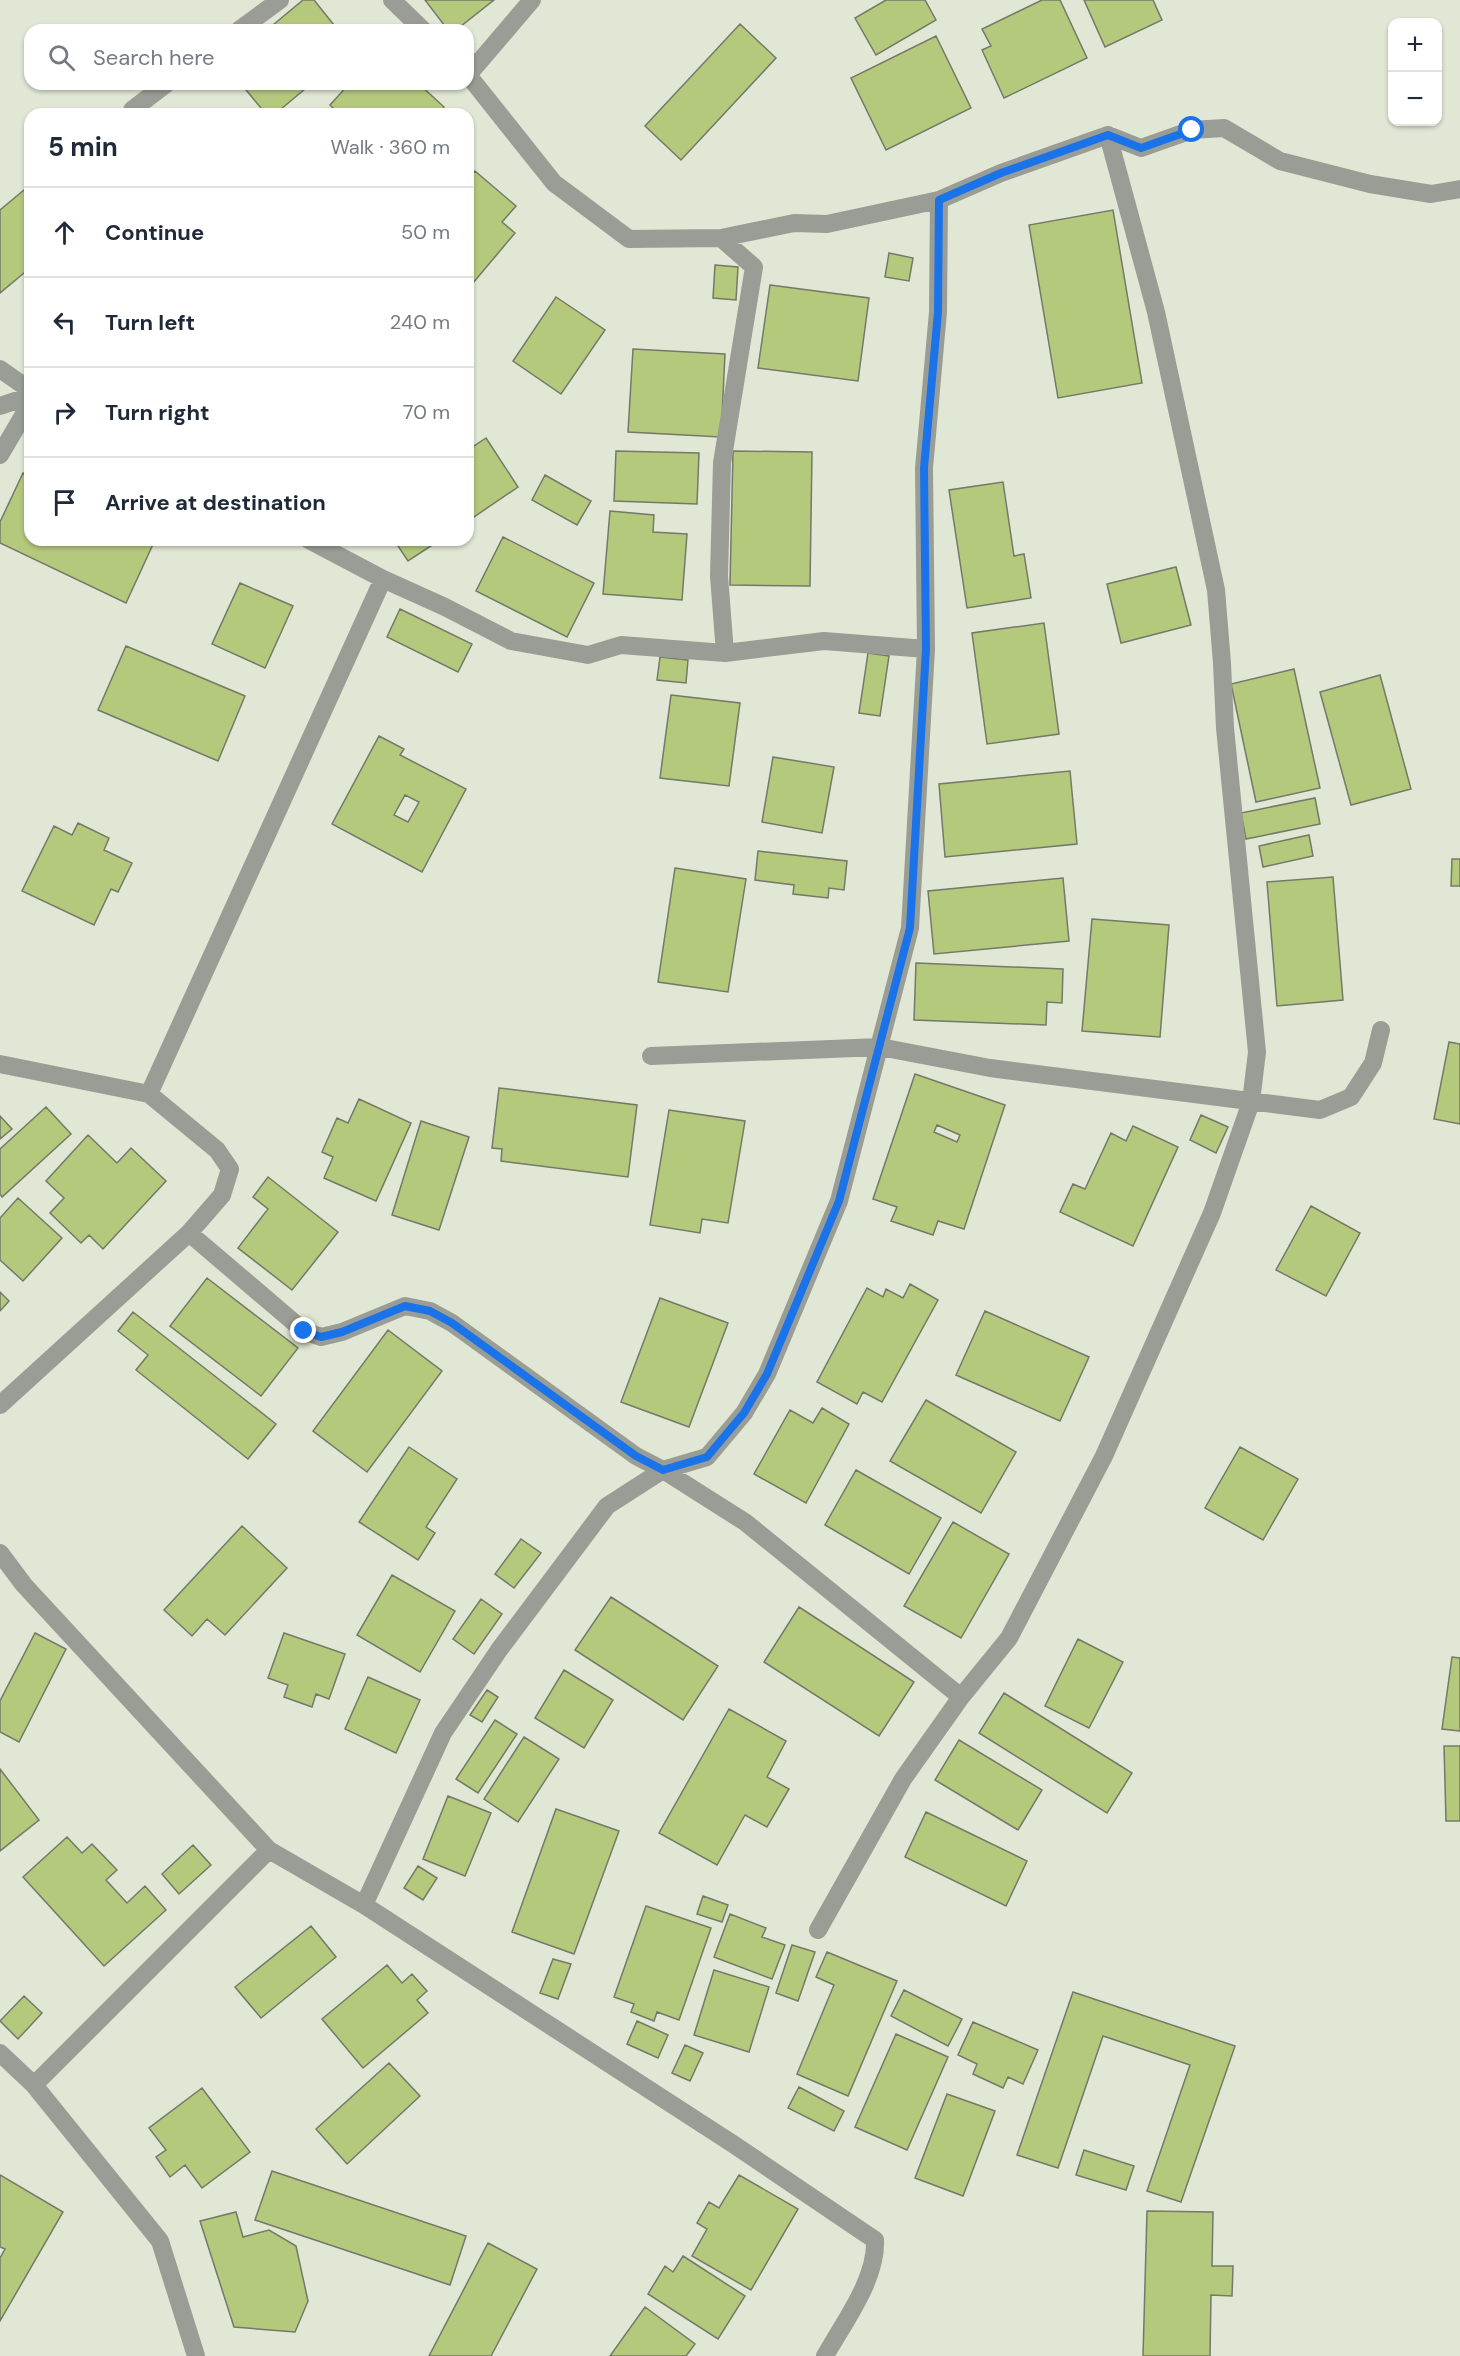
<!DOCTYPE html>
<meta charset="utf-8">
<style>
:root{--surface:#fff;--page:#f6f6f7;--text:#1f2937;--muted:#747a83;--line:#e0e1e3}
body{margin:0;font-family:"DM Sans",sans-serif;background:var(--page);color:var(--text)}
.controls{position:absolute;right:18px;top:18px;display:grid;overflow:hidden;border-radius:12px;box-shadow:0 2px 4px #0004}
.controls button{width:54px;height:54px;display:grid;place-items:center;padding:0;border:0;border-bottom:2px solid var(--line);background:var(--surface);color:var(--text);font:30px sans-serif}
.stop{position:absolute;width:18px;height:18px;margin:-14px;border:4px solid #1a73e8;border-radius:50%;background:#fff}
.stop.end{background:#1a73e8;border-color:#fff;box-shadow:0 2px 6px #0008}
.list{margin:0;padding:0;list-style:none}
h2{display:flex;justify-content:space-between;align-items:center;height:78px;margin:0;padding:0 24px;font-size:26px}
h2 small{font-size:20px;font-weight:400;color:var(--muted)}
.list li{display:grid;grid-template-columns:39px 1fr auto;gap:18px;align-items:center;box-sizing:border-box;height:90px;padding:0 24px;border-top:2px solid var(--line)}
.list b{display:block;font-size:22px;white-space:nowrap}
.list em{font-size:20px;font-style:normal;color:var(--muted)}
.icon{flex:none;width:33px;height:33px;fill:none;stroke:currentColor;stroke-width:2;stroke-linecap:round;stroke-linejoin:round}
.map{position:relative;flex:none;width:1460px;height:2356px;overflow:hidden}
.search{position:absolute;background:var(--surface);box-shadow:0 2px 4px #0004;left:24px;top:24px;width:450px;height:66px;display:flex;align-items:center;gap:15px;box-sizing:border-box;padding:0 21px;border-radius:18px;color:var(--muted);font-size:22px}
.panel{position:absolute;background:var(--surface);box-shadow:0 2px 4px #0004;left:24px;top:108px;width:450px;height:438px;border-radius:18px}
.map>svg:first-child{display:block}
</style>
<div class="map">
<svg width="1460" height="2356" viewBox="0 0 1460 2356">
<rect width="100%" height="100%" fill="#e1e7d5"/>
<path fill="#b5c97d" stroke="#747968" stroke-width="1.5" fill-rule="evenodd" d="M303,0H314L338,30H267Z
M425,0H494L456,30H448Z
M886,0H925L936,20L876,55L855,18Z
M1042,0H1060L1087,58L1004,98L982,50L991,46L982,29Z
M1084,0H1153L1162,20L1105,47Z
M740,24L776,58L681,160L645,126Z
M936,36L971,108L886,150L851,78Z
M241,84H311L275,114H266Z
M349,84H419L444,107L438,114H339L330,105Z
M475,171L516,206L502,222L515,233L468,289V179Z
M30,185V268L0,293V210Z
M1113,210L1142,383L1058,398L1029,225Z
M889,253L913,258L909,281L885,277Z
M715,265L738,267L736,300L713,298Z
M770,285L869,298L858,381L758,368Z
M556,297L605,330L561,394L513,361Z
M633,349L725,354L721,437L628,432Z
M486,438L518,487L468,521V450Z
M616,451L699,453L697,504L614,501Z
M733,451L812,452L810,586L730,585Z
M23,473L30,477V540H155L126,603L0,543V522Z
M545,475L591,501L577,525L532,500Z
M1003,482L1014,556L1024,554L1031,598L967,608L949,490Z
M610,511L654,515L653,532L687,534L682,600L603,594Z
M503,537L594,583L567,637L476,591Z
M394,540H440L408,561Z
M1176,567L1191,625L1121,643L1107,584Z
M240,583L293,606L265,668L212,644Z
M400,609L472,644L458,672L387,637Z
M1044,623L1059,734L987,744L972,633Z
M126,646L245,696L218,761L98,710Z
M868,653L889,656L880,716L859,713Z
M660,657L688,660L686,683L657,680Z
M1294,669L1320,788L1256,802L1231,684Z
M1380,675L1411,789L1351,805L1320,692Z
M671,695L740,703L729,786L660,778Z
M379,736L404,749L400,755L466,789L422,872L332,824ZM405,795L419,802L408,822L394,815Z
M773,757L834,767L822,833L762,822Z
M1070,771L1077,844L945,857L939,784Z
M1315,798L1320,824L1246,839L1241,813Z
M78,823L109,838L104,850L132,863L118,892L111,889L94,925L22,891L54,826L72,835Z
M1309,835L1313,856L1263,867L1259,846Z
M758,851L847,861L844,890L829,888L828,898L793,894L794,885L755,880Z
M1452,859H1460V886H1451Z
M675,868L746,879L728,992L658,982Z
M1333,877L1343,1000L1277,1006L1267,882Z
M1063,878L1069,941L934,954L928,891Z
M1092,919L1169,925L1160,1037L1082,1031Z
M916,963L1063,969L1062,1003L1047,1002L1046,1025L914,1020Z
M1449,1042L1460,1044V1124L1434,1119Z
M915,1074L1005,1105L964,1229L938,1221L933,1235L891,1221L897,1207L873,1199ZM937,1125L960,1135L957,1142L934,1132Z
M499,1088L637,1105L628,1177L501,1161L502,1149L492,1148Z
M359,1099L411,1123L376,1201L324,1178L333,1157L322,1152L337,1118L348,1123Z
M46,1107L71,1134L2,1197L0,1194V1149Z
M669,1110L745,1121L728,1223L702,1219L700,1233L650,1225Z
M1201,1115L1228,1127L1216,1153L1190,1140Z
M0,1116L12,1129L0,1139Z
M421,1121L469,1137L439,1230L392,1215Z
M1133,1126L1178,1147L1133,1246L1060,1212L1073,1184L1085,1189L1111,1133L1126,1141Z
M88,1135L117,1163L131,1148L166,1181L103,1249L89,1235L81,1243L50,1213L64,1198L46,1181Z
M268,1177L338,1232L292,1290L238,1248L268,1209L253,1197Z
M18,1198L62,1238L23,1281L0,1260V1218Z
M1311,1206L1360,1233L1326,1296L1276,1270Z
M207,1278L298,1348L261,1396L170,1326Z
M910,1284L938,1300L882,1402L863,1392L857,1404L817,1382L867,1288L883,1297L886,1289L903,1298Z
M0,1292L9,1301L0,1311Z
M660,1298L728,1323L689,1427L621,1402Z
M985,1311L1089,1357L1060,1421L956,1375Z
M133,1312L276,1424L248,1459L136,1370L148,1355L118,1331Z
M388,1330L442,1371L367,1472L313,1431Z
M926,1400L1016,1452L981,1513L890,1461Z
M822,1408L849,1424L806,1503L754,1474L790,1410L813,1423Z
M409,1447L457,1479L426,1527L435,1533L418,1560L359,1522Z
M1240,1447L1298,1479L1263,1540L1205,1508Z
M856,1470L941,1518L909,1574L825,1525Z
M953,1522L1009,1554L961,1638L904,1606Z
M242,1526L287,1568L225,1635L207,1619L192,1636L164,1610Z
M521,1539L541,1553L514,1588L495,1574Z
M392,1575L455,1611L420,1672L357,1635Z
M611,1597L718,1666L683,1720L575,1650Z
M481,1599L502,1614L474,1654L453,1639Z
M799,1607L914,1682L879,1736L764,1662Z
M35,1633L66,1649L19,1742L0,1732V1701Z
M284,1633L345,1654L329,1699L316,1694L312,1707L284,1697L288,1685L268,1678Z
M1078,1639L1123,1662L1089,1728L1045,1706Z
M1452,1657L1460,1658V1731L1442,1729Z
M564,1670L613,1700L584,1748L535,1718Z
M368,1677L420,1700L396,1753L345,1729Z
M487,1690L498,1697L482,1722L470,1715Z
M1004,1693L1132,1773L1107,1813L979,1733Z
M729,1709L786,1741L767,1777L789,1789L767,1827L745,1815L717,1865L659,1833Z
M495,1720L517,1734L478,1793L456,1779Z
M524,1737L559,1759L518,1822L484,1799Z
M959,1740L1042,1790L1018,1830L935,1780Z
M1444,1746H1460V1821H1446Z
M0,1769L39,1820L0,1851Z
M448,1796L491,1813L465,1876L423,1859Z
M556,1809L619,1831L574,1954L512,1932Z
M926,1812L1027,1861L1006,1906L905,1857Z
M67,1837L82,1853L92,1844L117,1870L106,1880L127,1903L145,1886L166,1910L104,1966L23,1877Z
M193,1845L211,1865L179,1894L162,1874Z
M418,1866L437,1878L423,1900L404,1888Z
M703,1896L728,1905L722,1922L697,1914Z
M646,1906L711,1928L679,2020L657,2012L654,2021L631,2012L634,2004L614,1997Z
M730,1914L766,1928L762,1937L785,1945L772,1979L714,1957Z
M311,1926L336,1957L261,2018L235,1987Z
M792,1945L815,1952L798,2001L776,1993Z
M827,1952L897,1981L848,2096L797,2074L834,1985L816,1977Z
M553,1959L571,1964L558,1999L540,1993Z
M387,1965L402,1983L412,1974L427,1991L417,2000L428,2013L363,2068L322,2019Z
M714,1970L769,1987L749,2052L694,2035Z
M904,1990L962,2019L948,2046L891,2016Z
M1073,1992L1235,2046L1181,2202L1147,2191L1190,2065L1103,2036L1058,2168L1017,2155Z
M24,1996L42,2013L18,2039L0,2021Z
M637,2021L668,2035L658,2058L627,2044Z
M973,2022L1038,2050L1023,2084L1008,2077L1003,2088L973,2074L977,2064L958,2055Z
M896,2034L948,2057L907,2150L855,2127Z
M685,2045L703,2053L690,2081L672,2073Z
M389,2063L420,2096L347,2164L316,2129Z
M799,2087L844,2111L834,2131L788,2108Z
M202,2088L250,2152L202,2188L185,2165L170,2177L156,2157L166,2150L149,2128Z
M947,2094L995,2111L963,2196L915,2178Z
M1084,2150L1134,2166L1126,2190L1076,2175Z
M272,2171L466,2236L450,2285L255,2220Z
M0,2175L63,2212L0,2321V2258L5,2249L0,2247Z
M739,2175L798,2209L751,2290L692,2256L707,2229L697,2223L709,2202L719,2208Z
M1147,2211L1213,2212L1212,2266H1233L1232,2296L1211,2295L1210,2356H1143Z
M236,2212L243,2237L269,2230L296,2246L308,2301L295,2332L234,2327L200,2221Z
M488,2243L537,2269L491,2356H429Z
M683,2256L745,2296L718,2339L648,2294L665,2266L673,2272Z
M645,2307L695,2344L686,2356H610Z"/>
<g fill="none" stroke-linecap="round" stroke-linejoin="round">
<path stroke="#9a9d95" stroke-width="18" d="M392,0L423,30
M239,30L280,0
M468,75L554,183L629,239L721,238L794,223L827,224L939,200L1001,173L1108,135L1156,312L1216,590L1222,663L1225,728L1257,1052L1251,1102L1212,1213L1104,1456L1009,1638L961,1697L903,1779L818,1930
M468,75L532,0
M132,110L166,84
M1108,135L1141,148L1192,130L1224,128L1280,161L1370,184L1431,194L1460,189
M721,238L754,267L722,463L719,576L725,653
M0,369L30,390
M0,406L30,396
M0,455L30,404
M309,540L383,579L445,607L511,641L588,655L621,645L725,653L824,641L926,649L924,468L938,312L939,200
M651,1056L880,1047L990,1068L1320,1110L1351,1097L1373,1063L1381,1030
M0,1064L149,1094L217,1150L230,1169L222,1195L189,1233L0,1405
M149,1094L383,579
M189,1233L304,1331L321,1337L342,1332L405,1306L430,1311L452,1323L636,1456L663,1470L745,1522L961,1697
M0,1553L24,1585L269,1850L364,1905L733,2144L875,2240C877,2279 844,2322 825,2356
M364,1905L443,1733L499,1650L607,1506L663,1470L707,1457L744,1413L767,1374L839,1201L910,928L926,649
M0,2053L34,2085L160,2241L196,2356
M34,2085L269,1850"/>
</g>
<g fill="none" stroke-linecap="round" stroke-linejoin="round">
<path stroke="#1a73e8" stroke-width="8" d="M304,1331L321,1337L342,1332L405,1306L430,1311L452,1323L636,1456L663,1470L707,1457L744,1413L767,1374L839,1201L910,928L926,649L924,468L938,312L939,200L1001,173L1108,135L1141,148L1192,130"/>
</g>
</svg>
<div class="controls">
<button>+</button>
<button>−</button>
</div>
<div class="stop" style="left:1192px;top:130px"></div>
<div class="stop end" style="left:304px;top:1331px"></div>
<div class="search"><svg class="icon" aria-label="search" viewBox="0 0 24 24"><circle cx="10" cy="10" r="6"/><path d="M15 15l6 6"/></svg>Search here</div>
<section class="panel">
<h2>5 min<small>Walk · 360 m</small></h2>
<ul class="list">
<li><svg class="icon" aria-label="ahead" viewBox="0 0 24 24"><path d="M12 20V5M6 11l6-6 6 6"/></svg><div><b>Continue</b></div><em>50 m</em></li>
<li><svg class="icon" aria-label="left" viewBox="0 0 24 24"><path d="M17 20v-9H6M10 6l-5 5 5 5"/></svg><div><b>Turn left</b></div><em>240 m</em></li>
<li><svg class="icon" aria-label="right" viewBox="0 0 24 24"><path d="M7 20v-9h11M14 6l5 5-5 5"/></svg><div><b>Turn right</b></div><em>70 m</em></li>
<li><svg class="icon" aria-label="arrive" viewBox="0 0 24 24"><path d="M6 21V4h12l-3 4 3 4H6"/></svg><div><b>Arrive at destination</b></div></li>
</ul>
</section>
</div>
